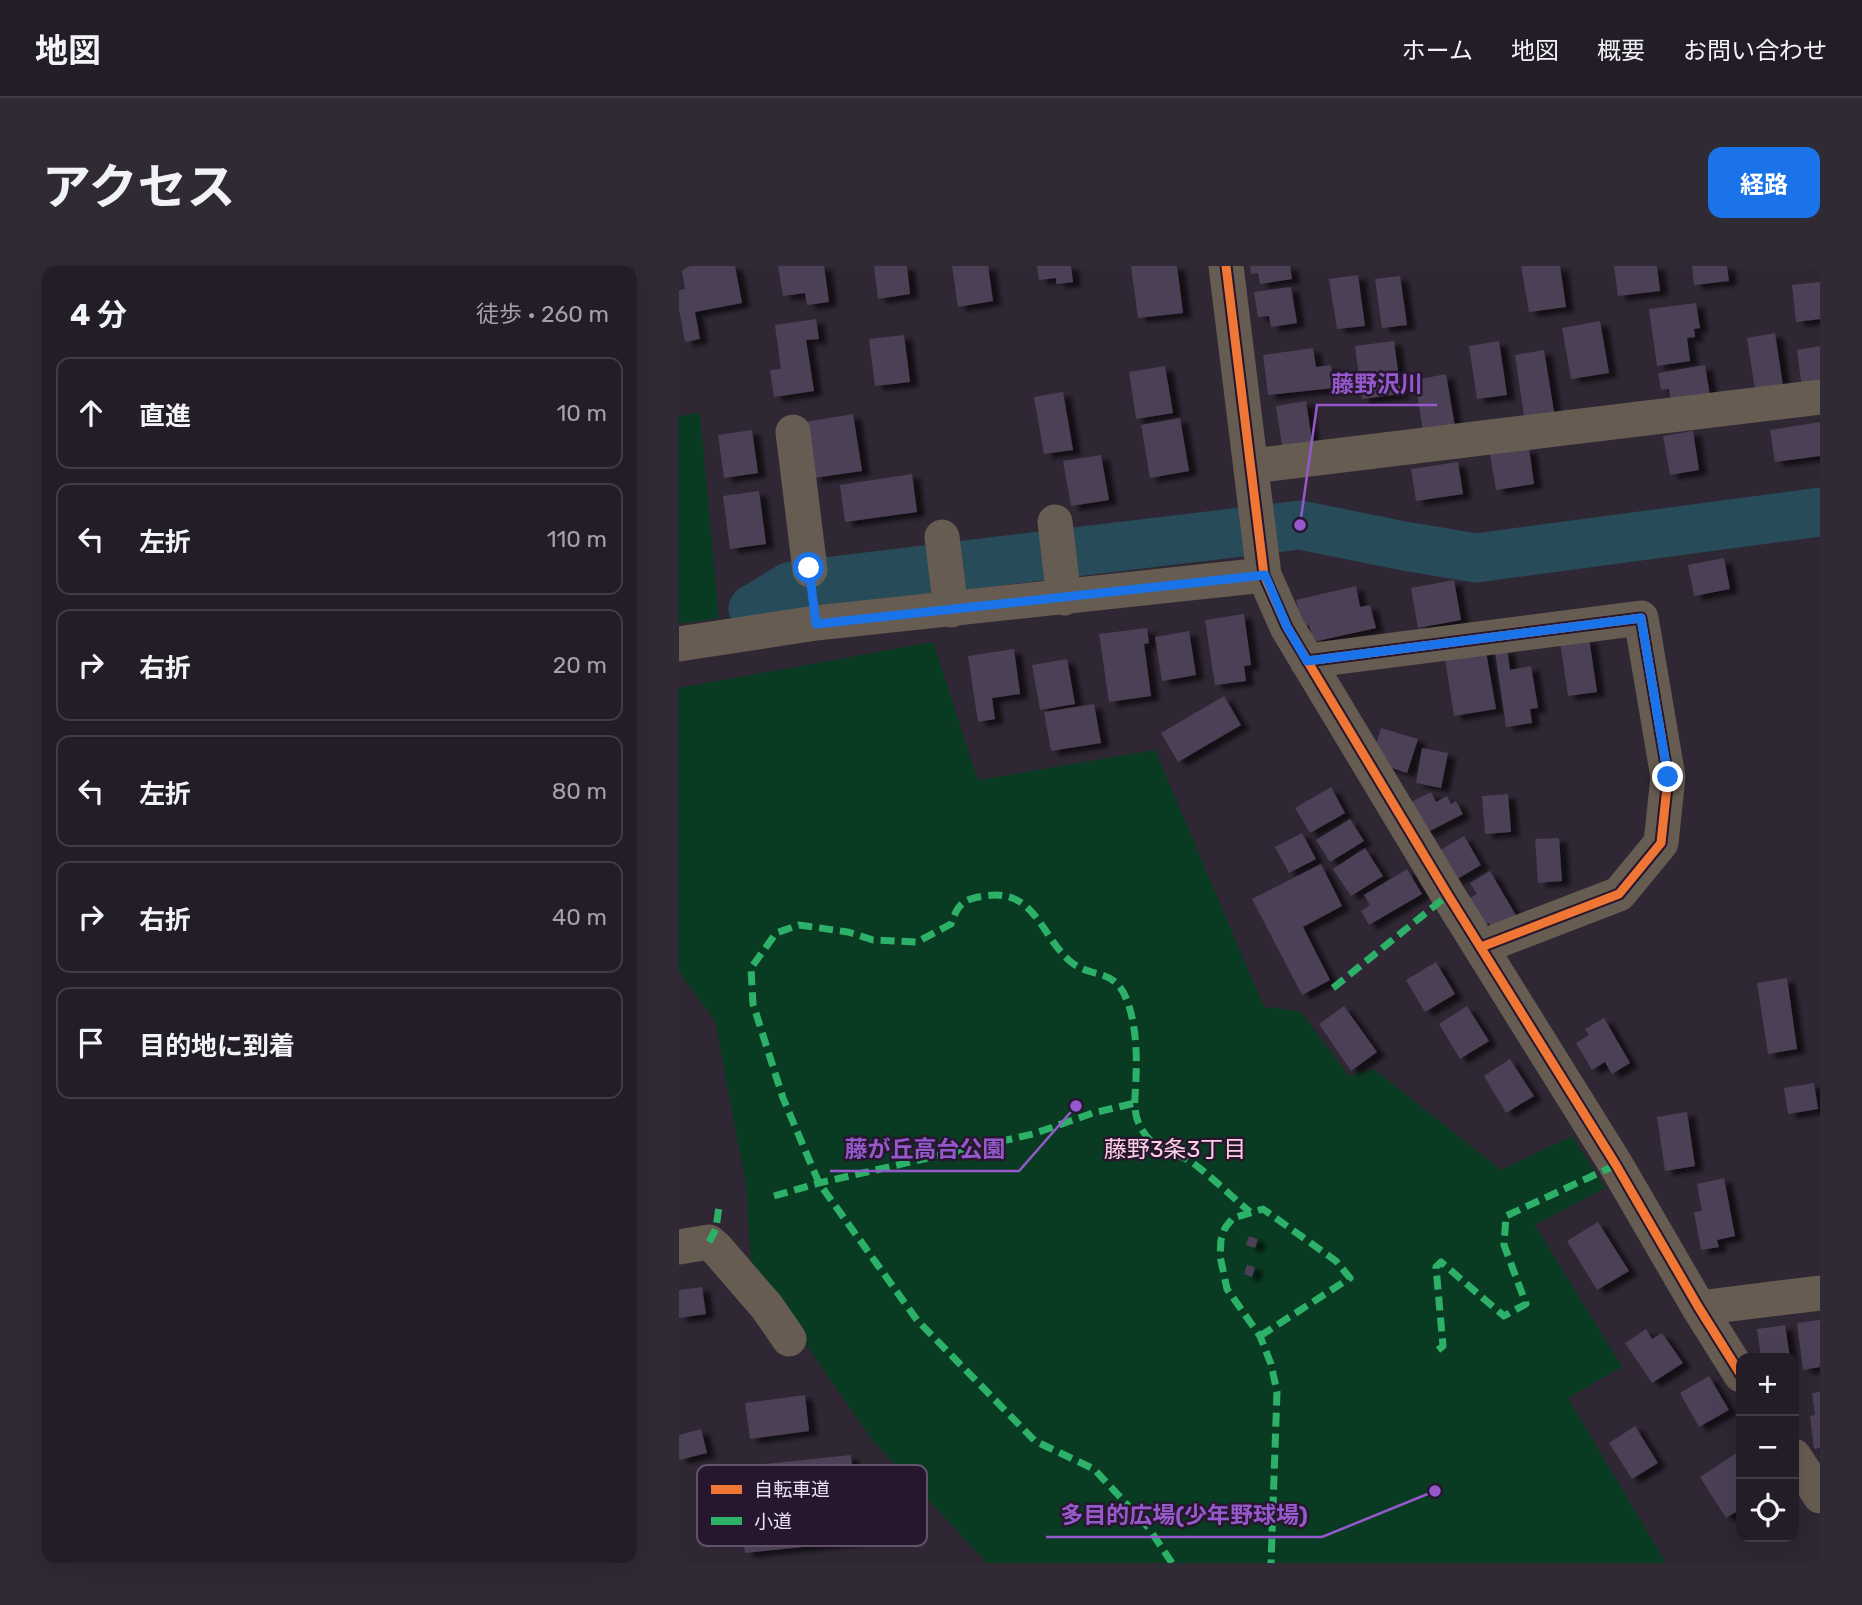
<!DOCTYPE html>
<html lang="ja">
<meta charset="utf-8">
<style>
:root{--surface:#231d27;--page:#2f2a33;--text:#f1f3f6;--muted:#a3a2a7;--line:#403b44;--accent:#1a73e8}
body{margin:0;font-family:Rubik,"Noto Sans JP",sans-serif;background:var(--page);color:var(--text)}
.controls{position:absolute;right:21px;bottom:21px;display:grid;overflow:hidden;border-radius:14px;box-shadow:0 7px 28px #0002}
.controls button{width:63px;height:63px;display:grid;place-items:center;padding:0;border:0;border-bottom:2px solid var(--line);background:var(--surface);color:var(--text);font:35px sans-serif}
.stop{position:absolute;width:21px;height:21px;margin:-16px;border:5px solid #1a73e8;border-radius:50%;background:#fff}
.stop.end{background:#1a73e8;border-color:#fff;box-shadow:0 2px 7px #0008}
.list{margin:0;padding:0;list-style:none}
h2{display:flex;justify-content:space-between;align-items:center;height:91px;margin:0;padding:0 28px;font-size:30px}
h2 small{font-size:23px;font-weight:400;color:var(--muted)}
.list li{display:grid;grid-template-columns:46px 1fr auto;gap:21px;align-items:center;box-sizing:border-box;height:112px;margin:0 14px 14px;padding:0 14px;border:2px solid var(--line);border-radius:14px}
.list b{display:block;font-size:26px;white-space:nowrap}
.list em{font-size:23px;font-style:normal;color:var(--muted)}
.icon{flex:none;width:38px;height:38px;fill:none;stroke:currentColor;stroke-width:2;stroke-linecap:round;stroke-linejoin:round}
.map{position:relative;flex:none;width:1141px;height:1297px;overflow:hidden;border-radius:14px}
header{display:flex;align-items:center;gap:42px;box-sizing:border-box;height:98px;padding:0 35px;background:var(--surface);border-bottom:2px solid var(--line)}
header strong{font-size:33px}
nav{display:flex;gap:38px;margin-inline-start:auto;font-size:24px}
.intro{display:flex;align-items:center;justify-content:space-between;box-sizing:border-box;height:168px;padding:0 42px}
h1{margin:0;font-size:49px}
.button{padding:18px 32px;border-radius:14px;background:var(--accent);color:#fff;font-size:24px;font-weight:700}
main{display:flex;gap:42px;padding:0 42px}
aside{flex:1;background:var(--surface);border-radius:14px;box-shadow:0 7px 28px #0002}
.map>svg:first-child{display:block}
</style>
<header>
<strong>地図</strong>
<nav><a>ホーム</a><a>地図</a><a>概要</a><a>お問い合わせ</a></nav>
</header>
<div class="intro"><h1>アクセス</h1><a class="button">経路</a></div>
<main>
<aside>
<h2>4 分<small>徒歩 · 260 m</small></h2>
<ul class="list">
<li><svg class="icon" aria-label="ahead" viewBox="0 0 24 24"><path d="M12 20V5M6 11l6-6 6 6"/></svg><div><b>直進</b></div><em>10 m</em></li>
<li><svg class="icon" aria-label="left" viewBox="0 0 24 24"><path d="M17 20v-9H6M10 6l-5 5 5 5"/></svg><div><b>左折</b></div><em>110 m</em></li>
<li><svg class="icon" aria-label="right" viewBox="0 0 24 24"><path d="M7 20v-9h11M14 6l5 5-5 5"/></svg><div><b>右折</b></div><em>20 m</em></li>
<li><svg class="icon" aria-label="left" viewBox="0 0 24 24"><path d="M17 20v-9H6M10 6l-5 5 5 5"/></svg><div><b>左折</b></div><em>80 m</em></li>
<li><svg class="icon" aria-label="right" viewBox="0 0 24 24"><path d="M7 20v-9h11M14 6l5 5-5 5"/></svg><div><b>右折</b></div><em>40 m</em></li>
<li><svg class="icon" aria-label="arrive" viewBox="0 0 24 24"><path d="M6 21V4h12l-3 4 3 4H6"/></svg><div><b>目的地に到着</b></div></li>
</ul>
</aside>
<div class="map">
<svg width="1141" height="1297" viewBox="0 0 1141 1297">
<defs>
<filter id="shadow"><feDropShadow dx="8" dy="4.5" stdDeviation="2" flood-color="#0009"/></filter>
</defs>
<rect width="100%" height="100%" fill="#2f2734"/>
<path fill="#093b22" d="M21,147L40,352L0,358V150Z
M254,376L299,514L476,484L585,741L621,745L670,810L695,803L822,904L893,870L926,922L856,959L943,1101L889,1132L987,1297H308L194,1175L72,1000L67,919L36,755L0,706V422Z"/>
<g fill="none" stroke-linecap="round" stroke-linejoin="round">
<path stroke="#274b58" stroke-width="49" d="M74,343L112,320L621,259L725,280L797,292L1141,246"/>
</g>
<path fill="#4c3f54" filter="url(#shadow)" d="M2,0H56L63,37L16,46L21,73L6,76L0,43V24L6,23Z
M99,0H145L150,36L128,39L126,27L104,30Z
M195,0H228L231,28L199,33Z
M273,0H309L314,35L279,41Z
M358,0H392L394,16L377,18V12L360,14Z
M452,0H498L504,47L459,52Z
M571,0H611L613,13L581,18L579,7L572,8Z
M842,0H881L887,41L850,46Z
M935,0H978L981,25L939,30Z
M1013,0H1048L1050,15L1015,19Z
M679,9L686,60L658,63L650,13Z
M721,10L728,59L703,62L696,13Z
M1141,16V53L1117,56L1113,19Z
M612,21L618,57L592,61L590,50L579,51L575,26Z
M1017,37L1021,62L1015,63L1016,71L1008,72L1011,95L978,100L970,43Z
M137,53L140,73L127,74L135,125L95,131L91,104L102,103L96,59Z
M921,55L930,107L892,113L883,62Z
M1096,67L1104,120L1076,124L1068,72Z
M225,69L231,116L196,120L190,73Z
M715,75L722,128L683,133L676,80Z
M820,75L828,129L798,133L790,80Z
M1141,80V119L1123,122L1118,84Z
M634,82L637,101L652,99L655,122L589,129L584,89Z
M865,84L875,146L845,150L836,89Z
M1026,99L1031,130L992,137L990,123L982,124L979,107Z
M486,100L494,147L457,153L450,106Z
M767,108L776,161L744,166L736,114Z
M384,126L394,184L365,188L355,131Z
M627,135L634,182L604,186L597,140Z
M174,148L183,205L135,212L126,156Z
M501,152L510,205L471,212L462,159Z
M1141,156V190L1096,196L1091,164Z
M73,164L79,207L45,212L39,169Z
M1014,165L1020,204L991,209L984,170Z
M850,182L855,218L817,224L811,188Z
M422,189L430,234L392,240L384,195Z
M779,196L784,228L737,235L732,203Z
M233,208L238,246L166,256L161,219Z
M80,225L87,278L51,283L44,230Z
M1045,292L1051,323L1015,330L1009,299Z
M775,314L782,354L739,362L732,322Z
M677,320L681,341L691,339L697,362L634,376L630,359L623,361L617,334Z
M565,348L572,399L565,400L567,415L536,419L526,354Z
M468,362L470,377L465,378L472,430L430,436L420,368Z
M510,365L517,409L483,415L476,371Z
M910,372L918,426L889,430L881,376Z
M806,380L817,443L775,450L765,387Z
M335,383L341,428L313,432L316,453L299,456L289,390Z
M828,383L831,404L852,400L859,442L851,443L853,457L827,461L816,385Z
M388,393L396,438L361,444L353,399Z
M545,430L562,459L499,496L482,467Z
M415,438L422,477L372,485L365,446Z
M702,462L739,473L728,507L704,499L694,489Z
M743,482L769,487L762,522L737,517Z
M652,521L666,547L631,567L616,542Z
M752,526L757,536L768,530L772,538L777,535L784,548L747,567L726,539Z
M829,528L832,566L806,568L803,530Z
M671,553L685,575L651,596L637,574Z
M623,567L637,593L610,607L596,581Z
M785,570L802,599L775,615L758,586Z
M880,572L883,615L859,617L856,573Z
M686,582L704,610L672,630L654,603Z
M642,598L663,640L624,661L651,714L623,729L573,633Z
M728,603L743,628L690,659L682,645L691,639L685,629Z
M811,605L838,651L814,665L810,657L804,661L787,634L798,628L791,617Z
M757,696L776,728L746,746L727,714Z
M1108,712L1118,783L1089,788L1078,717Z
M665,740L698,786L672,805L640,758Z
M788,740L810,775L781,793L760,758Z
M925,752L951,797L933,808L926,796L913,804L897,777L910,769L906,763Z
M831,793L855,830L827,847L805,810Z
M1135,817L1139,843L1109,848L1105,822Z
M1008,846L1016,900L986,905L978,851Z
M1045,912L1056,970L1038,974L1040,981L1022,984L1015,946L1023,945L1018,918Z
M919,956L950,1005L918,1024L888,975Z
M570,970L579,973L576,982L567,979Z
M568,999L576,1001L573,1011L565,1008Z
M23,1021L27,1048L0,1052V1024Z
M1141,1054V1101L1124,1104L1118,1057Z
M1106,1059L1111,1092H1082L1078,1063Z
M967,1063L973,1073L983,1067L1004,1097L973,1117L946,1077Z
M1030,1110L1050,1144L1020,1161L1001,1127Z
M1141,1126V1182L1135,1183L1131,1150L1136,1149L1133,1127Z
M126,1129L130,1165L71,1173L66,1137Z
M956,1160L979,1197L953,1213L930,1177Z
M22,1163L28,1187L0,1194V1169Z
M1062,1184V1243L1047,1252L1021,1211Z
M172,1189L181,1275L66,1287L57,1201Z"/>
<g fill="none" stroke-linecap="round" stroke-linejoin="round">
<path stroke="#675c51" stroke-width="35" d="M547,0L585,309L608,361L769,629L937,899L1020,1042L1062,1109
M114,166L131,304
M573,200L1141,131
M376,256L385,332
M263,271L272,344
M0,378L137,357L585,309
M628,395L962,352L989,511L982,577L940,628L802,681
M0,981L30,976L37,982L88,1041L110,1073
M1020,1042L1141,1027
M1115,1190L1141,1230"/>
<path stroke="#2db169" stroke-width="7" stroke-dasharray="14 7" stroke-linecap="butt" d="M654,722L769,629
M95,930L140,917L354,868L414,847L456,837
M30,976L37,963L40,940
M581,1070L671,1012L657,995L584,943L554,952L546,962L542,974L541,990L548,1023L581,1070L592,1098L598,1126L592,1297
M759,1084L764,1080L757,1001L762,996L825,1050L847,1038L825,979L827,950L937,899
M493,1297L469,1261L415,1203L356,1175L238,1054L140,917L104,832L74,738L72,702L97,667L120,659L169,666L194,674L238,676L272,658C279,638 284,633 305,630C357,622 361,670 392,696C415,714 436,700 449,737C457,761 458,786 457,811C457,826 453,844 460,858C475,889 493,882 514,897C534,912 552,930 571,946"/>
<g stroke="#26172f" stroke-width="13">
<path id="cycleway" d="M547,0L585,309L608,361L769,629L937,899L1020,1042L1062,1109
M628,395L962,352L989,511L982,577L940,628L802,681"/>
</g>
<use href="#cycleway" stroke="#f07635" stroke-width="9"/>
</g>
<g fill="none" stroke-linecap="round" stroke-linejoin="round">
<path stroke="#1a73e8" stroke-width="9" d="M130,302L137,358L586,309L608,361L628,395L962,352L989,511"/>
</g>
<g text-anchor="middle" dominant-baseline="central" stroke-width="5" stroke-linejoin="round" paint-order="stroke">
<g font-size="23" fill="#fecee4" stroke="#26172f">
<text x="496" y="883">藤野3条3丁目</text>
</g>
</g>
<rect x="18" y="1199" width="230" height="81" rx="10" fill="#26172f" stroke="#605369" stroke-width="2"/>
<rect x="32" y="1219" width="31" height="9" fill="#f07635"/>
<rect x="32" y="1251" width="31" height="8" fill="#2db169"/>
<g font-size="19" fill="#e9e0f1">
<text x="75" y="1230">自転車道</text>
<text x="75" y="1262">小道</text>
</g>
<path fill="none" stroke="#9659cc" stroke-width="2.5" d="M621 259L638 139H758M397 840L340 905H151M756 1225L643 1271H367"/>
<g fill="#9659cc" stroke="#26172f" stroke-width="2.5">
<circle cx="621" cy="259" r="7"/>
<circle cx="397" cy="840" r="7"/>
<circle cx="756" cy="1225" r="7"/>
</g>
<g font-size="23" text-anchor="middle" font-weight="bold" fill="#9659cc" stroke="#26172f" stroke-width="5" stroke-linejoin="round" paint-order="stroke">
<text x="698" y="126">藤野沢川</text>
<text x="246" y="891">藤が丘高台公園</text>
<text x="505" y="1257">多目的広場(少年野球場)</text>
</g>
</svg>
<div class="controls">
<button>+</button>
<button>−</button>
<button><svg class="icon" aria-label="locate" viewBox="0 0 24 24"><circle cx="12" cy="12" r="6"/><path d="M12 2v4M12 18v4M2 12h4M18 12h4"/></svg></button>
</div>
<div class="stop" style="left:130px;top:302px"></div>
<div class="stop end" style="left:989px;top:511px"></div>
</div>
</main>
